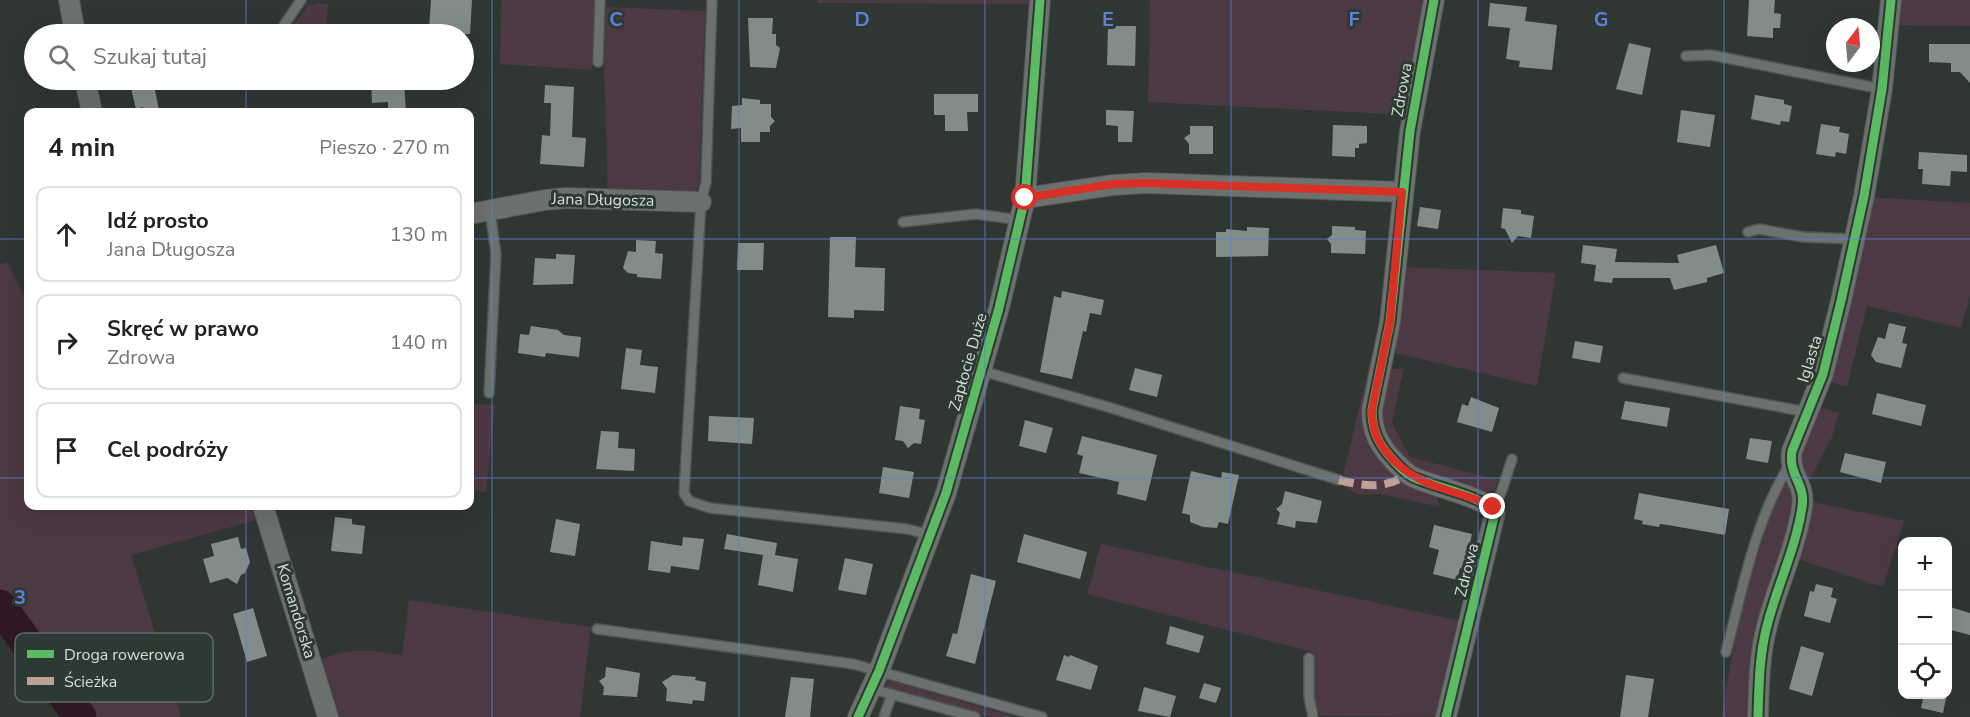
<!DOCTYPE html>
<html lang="pl">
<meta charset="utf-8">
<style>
:root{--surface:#fff;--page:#f2f2f2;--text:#222;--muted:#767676;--line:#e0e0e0}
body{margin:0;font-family:"Nunito Sans",sans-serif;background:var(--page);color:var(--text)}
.controls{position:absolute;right:18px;bottom:18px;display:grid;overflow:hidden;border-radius:12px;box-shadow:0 6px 24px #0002}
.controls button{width:54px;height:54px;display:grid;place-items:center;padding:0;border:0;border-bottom:2px solid var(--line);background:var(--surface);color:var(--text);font:30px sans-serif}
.compass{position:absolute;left:1826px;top:18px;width:54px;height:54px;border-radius:50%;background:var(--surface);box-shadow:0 6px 24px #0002;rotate:16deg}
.stop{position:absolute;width:18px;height:18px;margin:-14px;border:4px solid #d93025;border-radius:50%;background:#fff}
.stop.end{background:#d93025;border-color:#fff;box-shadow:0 2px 6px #0008}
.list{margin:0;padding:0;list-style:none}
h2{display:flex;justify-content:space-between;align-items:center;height:78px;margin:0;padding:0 24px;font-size:26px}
h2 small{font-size:20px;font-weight:400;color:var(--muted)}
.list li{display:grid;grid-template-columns:39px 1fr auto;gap:18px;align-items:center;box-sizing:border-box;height:96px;margin:0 12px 12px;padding:0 12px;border:2px solid var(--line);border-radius:12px}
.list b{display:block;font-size:22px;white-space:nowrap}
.list p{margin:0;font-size:20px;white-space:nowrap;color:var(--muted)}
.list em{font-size:20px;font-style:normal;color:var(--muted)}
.icon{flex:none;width:33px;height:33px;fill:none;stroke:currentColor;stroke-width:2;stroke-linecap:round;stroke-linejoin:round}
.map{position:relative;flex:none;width:1970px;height:717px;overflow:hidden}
.search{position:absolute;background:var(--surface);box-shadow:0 6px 24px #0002;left:24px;top:24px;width:450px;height:66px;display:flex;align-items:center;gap:15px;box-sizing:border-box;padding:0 21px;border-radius:33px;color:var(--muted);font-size:22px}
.panel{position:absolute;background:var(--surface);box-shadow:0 6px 24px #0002;left:24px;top:108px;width:450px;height:402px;border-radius:12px}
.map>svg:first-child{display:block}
</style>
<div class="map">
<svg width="1970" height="717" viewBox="0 0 1970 717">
<rect width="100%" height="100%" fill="#303733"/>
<path fill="#4d3943" d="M501,0H595L592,70L500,64Z
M818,0H1034V4L818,3Z
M1150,0H1429L1409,115L1148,102Z
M1896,0H1970V26L1893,25Z
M317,3L328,4L326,34H287L308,6Z
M606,7L705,11L699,182L695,192L685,197L608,195L604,70Z
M1867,197L1970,203V295L1961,328L1867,306L1847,387L1830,382Z
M7,262L28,304V506H255L260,519L131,555L181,717H88L0,597V264Z
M1403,267L1556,273L1537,386L1391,352Z
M1384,328L1366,416L1435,493L1440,507L1381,494L1359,495L1341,485L1377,331Z
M1404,368L1392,423L1410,457L1498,480L1494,491C1472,497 1413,476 1398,459C1390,450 1385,438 1378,428L1386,370Z
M470,404L495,405L486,492L470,491Z
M1815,406L1839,413L1832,437L1808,483L1797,472L1798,448Z
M1790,484L1797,503L1754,717H1722C1733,637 1753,560 1782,485Z
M1808,501L1904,521L1883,587L1795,558Z
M1101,544L1466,622L1441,717L1321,716L1312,699L1313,652L1087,594Z
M409,600L591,627L580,717H334L318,661C350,647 368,650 402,655Z
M891,681L1014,717H991L887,689L886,683Z"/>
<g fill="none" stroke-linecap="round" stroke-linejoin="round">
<path stroke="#2f1724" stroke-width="33" d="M0,606L80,717"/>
</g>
<path fill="#838d88" d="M431,0H472L470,34H446V29L429,28Z
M1749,0H1775L1774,13L1781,14L1780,28H1773V38L1747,36Z
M1490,3L1527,7L1525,21L1557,25L1552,70L1519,67L1520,61L1506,59L1510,28L1488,26Z
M748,18H773L772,34H776V45L780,48L776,68L750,67Z
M1108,26H1136L1135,66L1107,65Z
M1629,43L1651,48L1642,95L1616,89Z
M1929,44H1970V83L1960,72H1951V63L1929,62Z
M129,80H153L159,110L144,112L143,107L136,109Z
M371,80H404L406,112H388V102L372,103Z
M545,85L574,87L572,137L586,138L584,167L540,164L542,135L550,136L551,103H544Z
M934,94H978V112H967L968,131H945V115H934Z
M1755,95L1784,100V104L1792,106L1789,122L1781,121L1780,125L1751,119Z
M742,98L760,100V104H771V117L775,121L770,126V132H760V142H741V128L731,129L732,106L742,105Z
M1106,110L1134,111L1132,142H1118V126L1106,125Z
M1681,110L1715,115L1710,147L1677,142Z
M1821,124L1840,127L1839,132L1849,134L1846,154L1836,152L1835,157L1816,154Z
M1333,125L1367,126V143L1359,144V148H1355V157L1332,156Z
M1190,126H1213V154H1189V144L1184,138L1190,134Z
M1919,152L1967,155V172L1951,171L1950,186L1922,184L1923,169H1918Z
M1420,207L1441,210L1438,229L1417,226Z
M1503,208L1521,210V214L1534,216L1531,238L1518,236L1512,243L1505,229L1501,228Z
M1332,226L1355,227V230L1366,231L1365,254L1331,253V244L1327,239L1332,235Z
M1247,227L1269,228L1268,256L1216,257V232H1226V229L1247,231Z
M830,237H856L855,267L885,268L884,311L854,310V318L828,317Z
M636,240L656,241L655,253L663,254L661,279L637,277V274L628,273L623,268L628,251L636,252Z
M738,243H764L763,270H737Z
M1583,245L1617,249L1615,262L1679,263L1677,255L1716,245L1724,273L1707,278V282L1674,290L1670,278H1613L1612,283L1594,281L1596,265L1581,263Z
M556,254L575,255L573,284L533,285L535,258L556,259Z
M1062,291L1104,300L1101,315L1090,313L1086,332L1083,331L1072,379L1040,372L1054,296L1061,298Z
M1889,323L1906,327L1902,343L1907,344L1901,368L1876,362L1871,355L1878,337L1885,339Z
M531,326L558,330L564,335L581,337L579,357L546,353L545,357L518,353L520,334L529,335Z
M1575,341L1603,346L1600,363L1572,358Z
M626,348L642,350L640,365L658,367L655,393L621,389Z
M1135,368L1162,375L1157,397L1129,390Z
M1877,393L1926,405L1921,426L1872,414Z
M1471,397L1499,408L1492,432L1457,422L1462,404L1468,406Z
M1625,401L1670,408L1667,427L1621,419Z
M900,406L920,409L919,419L925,420L921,444L914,443L908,448L903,441L895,440Z
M709,416L754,418L752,444L708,441Z
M1025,420L1053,428L1046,453L1019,446Z
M601,431L619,432L618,448L635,449L634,471L596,469Z
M1082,436L1157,455L1146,501L1117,494L1119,482L1079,473L1083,456L1077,454Z
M1750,438L1772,441L1768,463L1746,459Z
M1845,453L1886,462L1881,483L1840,472Z
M883,467L914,472L909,498L879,493Z
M1191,471L1221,478L1222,472L1239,475L1228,524L1219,522L1217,528L1203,527L1190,522V515L1182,513Z
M1285,491L1322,501L1317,523L1296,521L1295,528L1277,524L1280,513L1276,509L1282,504Z
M1639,493L1729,509L1725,535L1668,525L1660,524L1659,527L1642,524L1643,521L1634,519Z
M335,517L352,519V524L365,526L362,554L331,551Z
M556,519L580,524L575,556L550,552Z
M1434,525L1472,534L1464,569L1460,568L1457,580L1433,574L1439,550L1429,547Z
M727,534L777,543L775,555L798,559L793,592L758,585L763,555L724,549Z
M1024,534L1087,552L1080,579L1017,562Z
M238,537L241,549L246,548L250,562L245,573L241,575L237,584L227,578L210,583L203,559L214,556L211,544Z
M683,537L704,539L699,570L671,566L670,573L648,570L651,541L682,546Z
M845,558L873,564L866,595L838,590Z
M971,574L996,581L975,664L946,656L953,633L957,634Z
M1816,584L1833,588L1831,597L1837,599L1830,623L1804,616L1810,591L1814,592Z
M1947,606L1970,613V635L1947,629Z
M253,608L267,656L247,662L233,614Z
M1170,626L1204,636L1199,653L1166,644Z
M1801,646L1824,653L1812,696L1789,689Z
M1064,655L1069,657L1070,655L1098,666L1091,690L1056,680Z
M606,667L640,673L637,697L603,695L604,687L599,681L605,677Z
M673,675L696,677L695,680L706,682L704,701L693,700L692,704L666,701L667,689L662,682Z
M1626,675L1654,679L1648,717H1620Z
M791,677L814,679L810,717H785Z
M1204,683L1221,688L1216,703L1199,698Z
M1144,687L1176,696L1170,717L1138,711Z
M1924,694H1947L1943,713L1921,708Z"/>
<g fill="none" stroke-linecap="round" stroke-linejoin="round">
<g stroke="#4e5451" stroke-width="12">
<path id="lane" d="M712,0L706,182L701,202L684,493L689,501L710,508L907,529L931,535
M278,34L301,0
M1686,56L1711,55L1882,89
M598,62L600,0
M903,222L976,214L1020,220
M1748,232L1759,229L1803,237L1854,239
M982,371L1108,407L1339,480
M1623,378L1807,412
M489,393L496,254L490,211
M1493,507L1501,493L1512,459
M597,629L853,664L1042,717
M1726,652C1743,588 1755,520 1790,464
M1309,658V697L1313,717
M872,689L975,717
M884,717L892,694"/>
</g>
<g stroke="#4e5451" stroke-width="22">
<path id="street" d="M69,0L75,34
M1434,0L1410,131L1390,322L1372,410C1372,427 1376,439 1387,453C1394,461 1401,470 1411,476C1429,486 1488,497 1495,513L1446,717
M85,80L92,112
M1025,198L1113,185L1148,183L1402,192
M470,214L545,200L566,198L701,202
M263,506L328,717
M858,717L879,671L946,493L999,308L1025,198L1040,0
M1758,717C1759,686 1759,656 1767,626C1777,586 1796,548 1802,507C1806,483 1788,476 1792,451L1823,374L1841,301L1864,196L1882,89L1891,0"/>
</g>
<use href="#lane" stroke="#6c716e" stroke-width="9"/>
<use href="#street" stroke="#6c716e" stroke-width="20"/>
<path stroke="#bda197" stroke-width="8" stroke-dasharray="15 8" stroke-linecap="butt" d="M1339,480C1363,486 1386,490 1407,474"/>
<g stroke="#2d3a33" stroke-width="13">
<path id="cycleway" d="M1434,0L1410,131L1390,322L1372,410C1372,427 1376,439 1387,453C1394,461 1401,470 1411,476C1429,486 1488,497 1495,513L1446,717
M858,717L879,671L946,493L999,308L1025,198L1040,0
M1758,717C1759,686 1759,656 1767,626C1777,586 1796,548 1802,507C1806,483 1788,476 1792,451L1823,374L1841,301L1864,196L1882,89L1891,0"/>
</g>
<use href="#cycleway" stroke="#5cba63" stroke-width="9"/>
</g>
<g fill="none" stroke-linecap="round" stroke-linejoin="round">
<path stroke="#d93025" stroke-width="8" d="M1025,198L1113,184L1148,183L1402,192L1390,322L1372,410C1372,427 1376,439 1387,453C1407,478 1433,486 1463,495C1473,499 1484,501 1493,507"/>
</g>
<path fill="none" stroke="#5e80d8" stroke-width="1.5" stroke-opacity="0.55" d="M246,0V34M492,0V717M739,0V717M985,0V717M1231,0V717M1478,0V717M1724,0V717M246,80V112M0,239H28M470,239H1970M0,478H28M470,478H1970M246,506V717"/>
<g text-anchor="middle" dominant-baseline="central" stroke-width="6" stroke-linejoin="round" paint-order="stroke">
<g font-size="16" fill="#d6ded9" stroke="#2d3a33">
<text transform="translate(1402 90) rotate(-80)">Zdrowa</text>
<text transform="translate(603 200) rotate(1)">Jana Długosza</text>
<text transform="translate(1810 359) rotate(-73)">Iglasta</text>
<text transform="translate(968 362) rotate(-74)">Zapłocie Duże</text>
<text transform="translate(1467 570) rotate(-76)">Zdrowa</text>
<text transform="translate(296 611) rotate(73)">Komandorska</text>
</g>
</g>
<rect x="15" y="633" width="198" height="69" rx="9" fill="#2d3a33" stroke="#606b65" stroke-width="1.5"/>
<rect x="27" y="650" width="27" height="8" fill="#5cba63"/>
<rect x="27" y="677" width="27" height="8" fill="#bda197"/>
<g font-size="16" fill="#d6ded9">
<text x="64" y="660">Droga rowerowa</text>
<text x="64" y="687">Ścieżka</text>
</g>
<g font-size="20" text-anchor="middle" font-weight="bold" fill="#5e80d8" stroke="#2d3a33" stroke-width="6" stroke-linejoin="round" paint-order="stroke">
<text x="616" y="26">C</text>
<text x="862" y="26">D</text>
<text x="1108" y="26">E</text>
<text x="1354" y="26">F</text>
<text x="1601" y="26">G</text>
<text x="20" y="604">3</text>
</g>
</svg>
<div class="controls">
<button>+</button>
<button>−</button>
<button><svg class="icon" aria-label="locate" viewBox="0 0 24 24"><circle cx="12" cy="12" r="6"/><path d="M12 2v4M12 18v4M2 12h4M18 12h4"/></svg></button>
</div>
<svg class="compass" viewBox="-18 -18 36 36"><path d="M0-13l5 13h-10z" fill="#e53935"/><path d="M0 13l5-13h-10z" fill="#767676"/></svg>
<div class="stop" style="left:1025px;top:198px"></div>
<div class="stop end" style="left:1493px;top:507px"></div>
<div class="search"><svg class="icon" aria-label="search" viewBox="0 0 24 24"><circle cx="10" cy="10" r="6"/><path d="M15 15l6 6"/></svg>Szukaj tutaj</div>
<section class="panel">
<h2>4 min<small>Pieszo · 270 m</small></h2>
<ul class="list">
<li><svg class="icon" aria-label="ahead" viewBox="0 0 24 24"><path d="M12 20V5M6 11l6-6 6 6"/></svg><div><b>Idź prosto</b><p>Jana Długosza</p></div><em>130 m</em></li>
<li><svg class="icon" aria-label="right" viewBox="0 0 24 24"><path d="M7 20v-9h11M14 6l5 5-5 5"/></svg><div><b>Skręć w prawo</b><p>Zdrowa</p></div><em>140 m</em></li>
<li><svg class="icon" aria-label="arrive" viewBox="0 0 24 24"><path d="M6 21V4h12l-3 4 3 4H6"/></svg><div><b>Cel podróży</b></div></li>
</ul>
</section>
</div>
